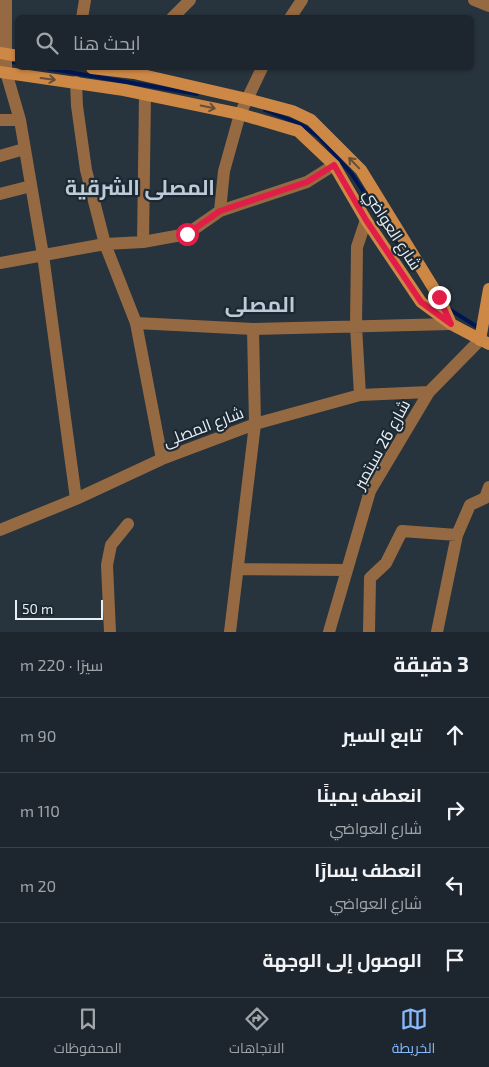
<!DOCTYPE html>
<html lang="ar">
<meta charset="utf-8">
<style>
:root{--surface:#1d262e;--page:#252e36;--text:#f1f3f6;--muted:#a0a5aa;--line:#3b434a;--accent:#88bafc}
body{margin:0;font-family:"Exo 2",Cairo,sans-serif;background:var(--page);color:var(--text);direction:rtl}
.scale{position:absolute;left:15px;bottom:12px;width:88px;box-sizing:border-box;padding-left:5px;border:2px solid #e7eff5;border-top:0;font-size:14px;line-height:18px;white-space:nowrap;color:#e7eff5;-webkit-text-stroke:4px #1d2932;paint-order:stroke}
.stop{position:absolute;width:15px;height:15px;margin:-11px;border:4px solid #e11d48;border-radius:50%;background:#fff}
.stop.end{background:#e11d48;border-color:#fff;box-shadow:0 1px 5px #0008}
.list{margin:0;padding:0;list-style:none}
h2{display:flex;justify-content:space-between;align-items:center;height:65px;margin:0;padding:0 20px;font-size:21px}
h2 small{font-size:16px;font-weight:400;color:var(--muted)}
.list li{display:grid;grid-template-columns:32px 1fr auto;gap:15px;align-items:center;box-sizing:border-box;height:75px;padding:0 20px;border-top:1px solid var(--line)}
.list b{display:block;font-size:19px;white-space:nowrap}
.list p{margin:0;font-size:16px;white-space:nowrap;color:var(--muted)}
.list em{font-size:16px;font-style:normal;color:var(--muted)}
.icon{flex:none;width:28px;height:28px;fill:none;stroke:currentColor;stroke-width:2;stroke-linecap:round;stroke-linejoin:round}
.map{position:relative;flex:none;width:489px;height:632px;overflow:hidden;direction:ltr}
.search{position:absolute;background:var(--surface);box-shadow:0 1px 4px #0004;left:15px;right:15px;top:15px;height:55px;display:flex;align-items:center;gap:12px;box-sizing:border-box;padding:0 18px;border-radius:8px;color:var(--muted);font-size:19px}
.sheet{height:365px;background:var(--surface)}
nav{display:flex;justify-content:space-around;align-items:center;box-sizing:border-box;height:70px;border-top:1px solid var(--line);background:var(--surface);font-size:14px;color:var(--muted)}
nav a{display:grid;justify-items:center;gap:2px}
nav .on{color:var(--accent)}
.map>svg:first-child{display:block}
</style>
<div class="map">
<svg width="489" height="632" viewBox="0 0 489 632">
<rect width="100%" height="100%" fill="#27333d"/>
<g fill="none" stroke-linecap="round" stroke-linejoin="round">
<path stroke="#001653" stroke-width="4" d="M7,61L18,63
M45,68L197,94
M265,110L300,124L318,136L351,173L406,255
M449,309L479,328"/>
<path stroke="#956a42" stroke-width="12" d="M6,0V72L20,120L43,255L76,499
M474,0L489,6
M82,18L85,0
M172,18L190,0
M290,18L302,0
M76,82L77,106L86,170L105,244L136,323L162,459
M0,120H20
M0,156L24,149
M0,194L31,186
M220,211L224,171L240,114L262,68
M143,242L145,95
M0,263L105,244L143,242L187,234L220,211L307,182L334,165
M136,323L253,329L451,324
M360,395L356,326L357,247L366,220
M0,530L76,499L162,459L255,424L360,395L429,392
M238,569L347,570
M110,632L107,565L111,545L128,524
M230,632L255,424L253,329
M329,632L370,491L429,392L480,340
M369,632L370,578L386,563L402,531L457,535
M437,632L457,535L470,505L485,498L489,487"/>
<path stroke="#cd8845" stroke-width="12" d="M0,53L18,56
M92,68L134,73L247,99L292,111L311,120L361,170L439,297L451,324
M0,72L124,90L240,114L298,131L334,165L366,220L421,302L451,324L489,344
M480,340L489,289"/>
</g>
<defs><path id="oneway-shaft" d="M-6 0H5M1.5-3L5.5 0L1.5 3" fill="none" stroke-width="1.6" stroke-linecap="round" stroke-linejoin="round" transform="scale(1.25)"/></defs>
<g stroke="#634f3a">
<use href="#oneway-shaft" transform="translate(48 79) rotate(7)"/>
<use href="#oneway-shaft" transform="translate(208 107) rotate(11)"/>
<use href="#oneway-shaft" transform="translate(354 163) rotate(-134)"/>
</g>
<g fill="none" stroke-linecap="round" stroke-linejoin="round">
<path stroke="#e11d48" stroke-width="6" d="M187,234L220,211L307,182L334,165L366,220L421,302L451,324L439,297"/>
</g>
<g text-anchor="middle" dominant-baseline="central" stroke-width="4.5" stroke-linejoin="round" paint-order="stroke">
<g font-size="16" fill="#e7eff5" stroke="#1d2932">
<text transform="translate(393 229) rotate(57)">شارع العواضي</text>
<text transform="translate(203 426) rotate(-21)">شارع المصلى</text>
<text transform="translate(381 444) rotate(-61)">شارع 26 سبتمبر</text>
</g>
<g font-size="21" font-weight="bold" fill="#bccbd7" stroke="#1d2932">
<text x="140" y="186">المصلى الشرقية</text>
<text x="260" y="303">المصلى</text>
</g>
</g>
</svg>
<div class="scale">50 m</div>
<div class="stop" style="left:187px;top:234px"></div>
<div class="stop end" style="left:439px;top:297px"></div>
<div class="search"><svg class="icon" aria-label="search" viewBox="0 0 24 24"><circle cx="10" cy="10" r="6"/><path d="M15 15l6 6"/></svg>ابحث هنا</div>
</div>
<section class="sheet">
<h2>3 دقيقة<small>سيرًا · 220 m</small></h2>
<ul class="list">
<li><svg class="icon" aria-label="ahead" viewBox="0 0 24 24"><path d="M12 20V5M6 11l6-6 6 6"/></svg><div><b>تابع السير</b></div><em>90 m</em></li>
<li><svg class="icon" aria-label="right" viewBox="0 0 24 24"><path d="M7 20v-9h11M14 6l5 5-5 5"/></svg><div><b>انعطف يمينًا</b><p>شارع العواضي</p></div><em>110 m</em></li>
<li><svg class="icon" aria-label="left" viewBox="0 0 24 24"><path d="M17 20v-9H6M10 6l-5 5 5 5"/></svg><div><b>انعطف يسارًا</b><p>شارع العواضي</p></div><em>20 m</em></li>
<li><svg class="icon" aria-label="arrive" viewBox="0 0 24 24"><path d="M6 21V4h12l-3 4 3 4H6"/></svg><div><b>الوصول إلى الوجهة</b></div></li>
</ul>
</section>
<nav>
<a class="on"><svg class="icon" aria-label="map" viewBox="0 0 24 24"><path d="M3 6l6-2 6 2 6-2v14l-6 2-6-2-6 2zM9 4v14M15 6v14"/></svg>الخريطة</a>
<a><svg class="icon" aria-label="directions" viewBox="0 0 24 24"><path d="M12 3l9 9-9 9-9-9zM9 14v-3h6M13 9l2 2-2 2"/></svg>الاتجاهات</a>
<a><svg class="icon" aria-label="saved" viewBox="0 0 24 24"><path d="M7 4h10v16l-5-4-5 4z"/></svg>المحفوظات</a>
</nav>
